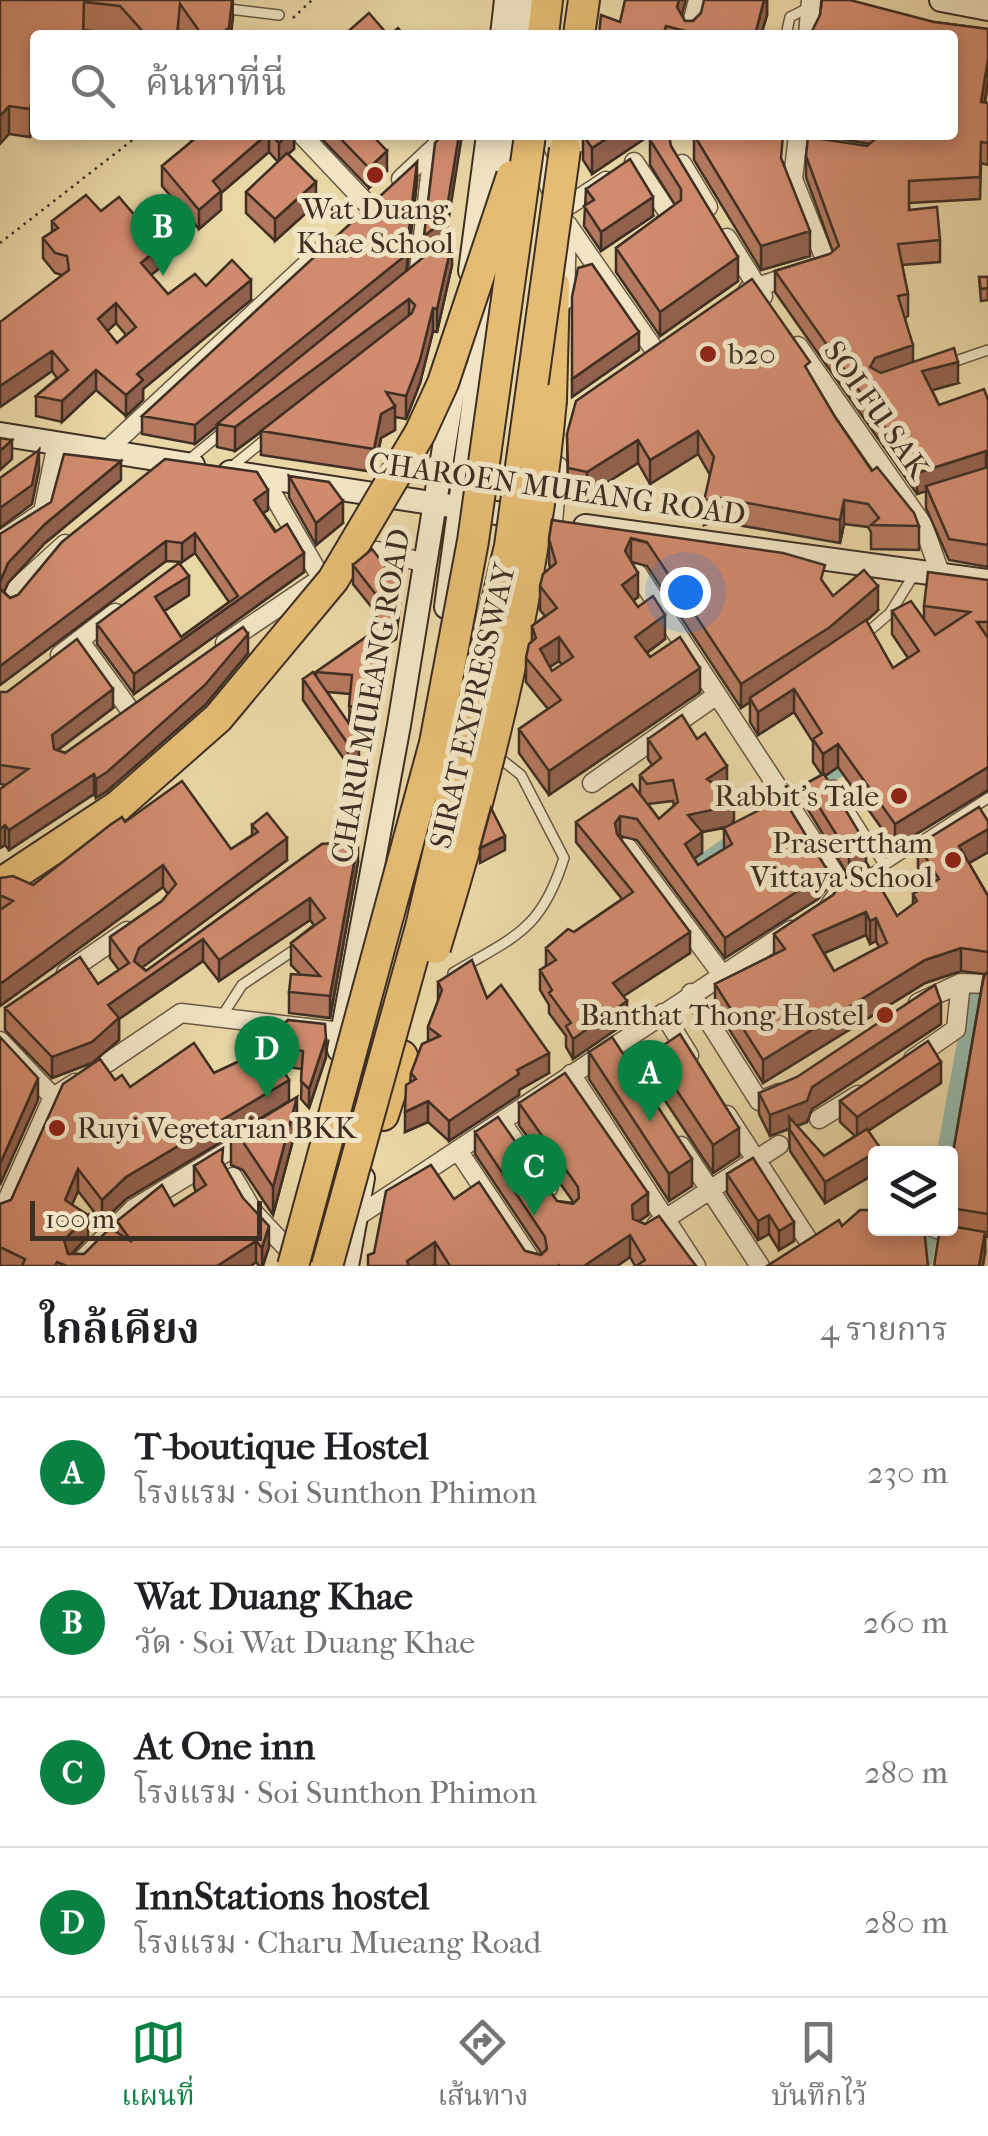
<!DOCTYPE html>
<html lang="th">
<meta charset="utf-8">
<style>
:root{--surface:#fff;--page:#f2f2f2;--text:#202124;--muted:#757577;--line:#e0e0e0;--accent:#0b8043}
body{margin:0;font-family:"IM FELL French Canon","Noto Serif Thai",serif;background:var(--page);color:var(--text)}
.controls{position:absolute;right:30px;bottom:30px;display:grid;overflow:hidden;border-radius:10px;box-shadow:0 5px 15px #0003}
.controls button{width:90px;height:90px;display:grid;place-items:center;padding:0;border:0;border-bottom:2px solid var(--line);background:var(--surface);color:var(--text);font:50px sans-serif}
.scale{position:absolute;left:30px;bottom:25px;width:232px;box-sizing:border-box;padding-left:10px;border:5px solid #3e2f24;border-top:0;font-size:28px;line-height:35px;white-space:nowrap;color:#3e2f24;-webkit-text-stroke:8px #f1e5c5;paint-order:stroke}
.you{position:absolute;left:685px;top:592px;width:35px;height:35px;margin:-25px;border:8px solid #fff;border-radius:50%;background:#1a73e8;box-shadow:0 0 0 15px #1a73e833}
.badge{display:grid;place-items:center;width:65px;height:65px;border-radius:50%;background:var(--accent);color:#fff;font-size:32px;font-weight:700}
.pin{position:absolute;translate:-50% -82px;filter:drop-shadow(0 2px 5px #0008)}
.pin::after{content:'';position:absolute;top:52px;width:35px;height:30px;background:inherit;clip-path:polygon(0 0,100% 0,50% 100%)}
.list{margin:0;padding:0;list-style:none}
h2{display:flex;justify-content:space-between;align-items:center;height:130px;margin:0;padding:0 40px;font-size:42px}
h2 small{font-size:32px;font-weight:400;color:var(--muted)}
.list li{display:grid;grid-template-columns:65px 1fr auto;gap:30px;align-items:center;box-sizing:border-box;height:150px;padding:0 40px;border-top:2px solid var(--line)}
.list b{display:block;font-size:38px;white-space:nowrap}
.list p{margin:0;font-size:32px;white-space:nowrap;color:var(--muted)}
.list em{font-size:32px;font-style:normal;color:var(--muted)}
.icon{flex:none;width:55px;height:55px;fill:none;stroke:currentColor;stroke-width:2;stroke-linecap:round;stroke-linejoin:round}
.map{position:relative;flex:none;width:988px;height:1266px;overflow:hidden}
.search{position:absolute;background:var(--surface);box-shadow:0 5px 15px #0003;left:30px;right:30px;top:30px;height:110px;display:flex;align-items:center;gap:25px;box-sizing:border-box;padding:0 35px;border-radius:10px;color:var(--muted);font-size:38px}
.sheet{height:730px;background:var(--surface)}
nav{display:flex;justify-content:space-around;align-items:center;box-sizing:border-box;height:140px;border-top:2px solid var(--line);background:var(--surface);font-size:28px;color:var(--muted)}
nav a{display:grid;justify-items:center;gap:5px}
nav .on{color:var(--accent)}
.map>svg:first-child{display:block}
</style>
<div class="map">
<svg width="988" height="1266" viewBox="0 0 988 1266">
<rect width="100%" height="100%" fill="#ead7a6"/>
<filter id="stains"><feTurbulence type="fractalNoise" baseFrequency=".002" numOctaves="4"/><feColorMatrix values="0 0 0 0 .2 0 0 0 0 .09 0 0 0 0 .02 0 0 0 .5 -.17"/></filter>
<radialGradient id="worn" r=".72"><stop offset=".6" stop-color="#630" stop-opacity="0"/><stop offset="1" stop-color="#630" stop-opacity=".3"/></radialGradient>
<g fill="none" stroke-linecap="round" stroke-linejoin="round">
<path stroke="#98b9aa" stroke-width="15" d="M780,809L856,758
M691,870L740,836
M944,1154L977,975
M924,1266L931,1228"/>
<g stroke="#695944" stroke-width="12">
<path id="lane" d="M221,8L279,15
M786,35L790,17L808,8
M414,274L428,155
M947,364L988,350
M190,459L224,431
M229,469L267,438
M862,637L890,613L915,573
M833,785L885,866
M863,879L988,798
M453,973C515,936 541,931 564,858L521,775L497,756
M222,1016L242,985L300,946
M922,1228L951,1239"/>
</g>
<g stroke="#695944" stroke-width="21">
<path id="street" d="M689,35L698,0
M808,35L811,0
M302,135L370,207
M532,147L556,201
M634,162L670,215L663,225
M682,164L708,207
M401,179L448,135
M560,211L606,181
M567,224L658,355
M727,238L763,296
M748,290L827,264L793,179L798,135
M565,300L567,226
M798,346L923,525L940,573
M106,451L322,250
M263,477L320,576
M553,522L558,466
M0,541L43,512L57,443
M356,560L377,551L426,563
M637,573L836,876L839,892L830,905
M10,605L12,592L65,544
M79,640L130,710
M225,643L332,571
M60,655L115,613
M592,783L717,695
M627,847L721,973
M66,973L127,931
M691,993L759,1101L779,1093
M918,1003L961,983L988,984
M663,1013L689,1055
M0,1041L53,1097
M913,1059L956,1029L961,983
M104,1065L181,1013L342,1032
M571,1074L696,1266
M727,1115L810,1243
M819,1119L858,1095
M502,1123L548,1188
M681,1146L760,1266
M459,1152L535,1266
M233,1177L254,1213L300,1262
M0,1216L53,1097L75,1083
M358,1216L791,930
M656,1225L779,1145
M76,1266L133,1209L251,1137"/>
</g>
<g stroke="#3e2f24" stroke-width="26">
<path id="secondary" d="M941,0L988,9
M502,35L506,0
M521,35L526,0
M501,191L509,135
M470,271L488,135
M0,434L193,465
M230,472L529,518
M585,526L988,581
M446,607L492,267
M390,998L404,901
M339,1050L399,725L457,367
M347,1266L363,1178"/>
</g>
<g stroke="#3e2f24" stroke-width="34">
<path id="highway" d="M543,35L547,0
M579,35L584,0
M551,400L554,285
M0,884L118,806
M383,1115L402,1056"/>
</g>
<path stroke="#3e2f24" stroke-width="2.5" stroke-dasharray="2.5 5" stroke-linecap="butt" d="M293,18L312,0
M0,243L139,135"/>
<use href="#lane" stroke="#f1e5c5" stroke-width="9"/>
<use href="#street" stroke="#f1e5c5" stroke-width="18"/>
<use href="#secondary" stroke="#f1e5c5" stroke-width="22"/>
<use href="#highway" stroke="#e5bc73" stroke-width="30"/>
<g stroke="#3e2f24" stroke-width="34" stroke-linecap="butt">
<path id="highway-bridge" d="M118,806L218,718L333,580L420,433L443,383L512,176
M435,948C491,767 534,589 551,400
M293,1266L435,743L473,541L530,135
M327,1266L421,927L510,546L565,149"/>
</g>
<use href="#highway-bridge" stroke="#e5bc73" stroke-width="30"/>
</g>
<path fill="#b4785f" stroke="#3e2f24" stroke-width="2.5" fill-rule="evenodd" d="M0,0H233L231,35H182L180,32V35H121L84,30V35H35L34,116L30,137L9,134Z
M767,0V15L761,35H599L620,22L682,15L685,21H693L701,13Z
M934,22L988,29V81L985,103H988V165L981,163L980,199L909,203V210L940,240V262L902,265L908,294V316L905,317L913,362L958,383L932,390L939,405L988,400V567L949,560L926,508V491L917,494L775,292V271L830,254L833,252L806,177V156L867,146L870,144L816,135H953Z
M191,135H294V149L288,154L316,204L275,241L246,213V192L278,162L269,152L221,193V210L199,229L162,186V166L191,142Z
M318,135H372L387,171L369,188Z
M583,135H647V137L592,174L583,160Z
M694,135L783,162L810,256L761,270L694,160Z
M650,140L671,146L738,281L660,336L616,272V248L675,205L650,165Z
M417,181L407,271L445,242L452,265L437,332L433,331L420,383L406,419L395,417V430L381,438L374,472L261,455V432L235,451L217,447V426L195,444L142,434V416Z
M586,189L653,216L601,251L584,226Z
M101,211L161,267L151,275L168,294L206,286L251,300L143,389V400L126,416L96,390L62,422L36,416V396L57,378L52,371L0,407L62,275L55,273L43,258V238L52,232V221ZM116,323L126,335L117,343L107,331Z
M979,277H988V300L981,301Z
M810,376L835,417L872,471L919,526V550L871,549V532L868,527L844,524L840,543L715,521L704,525L710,475L698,454L650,484L638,463L587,495L568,491L567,434Z
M289,476L343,523L316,545L289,497Z
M121,480L45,543L8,583L4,592L10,598L18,595L62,542L268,510L263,513L304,572L134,694L97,644V624L189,595L164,611L181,637L229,602L195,553L182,562L166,561L0,685V534Z
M552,520L825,585L833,596L878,610L866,621L893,668L908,658L892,634V611L924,619V606L988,580V790L895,847L838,767L825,776L866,862L897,916L913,905V894L929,885L918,868V845L988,821V852L969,863L988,896V1237L985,1236V1253L950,1228V1170L984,974L961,971L925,983L763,1083L715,1007V984L774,955V934L833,895L848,875L805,805V784L822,775L813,762V742L794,712L758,735L750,722V702L741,708L647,566L632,562L638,597L633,601L665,639L647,653L650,657L700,692L549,795L519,753V729L548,709L526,682V658L532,641V626L545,616L540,610V586L550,568L549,563V539ZM559,661L562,665L552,671L550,667ZM866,935L870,944L876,941L879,947L834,971L824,953Z
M353,565L400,604L396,639L389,643L377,728L350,725L359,760L348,765L303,700V679L316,676V672L376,630L377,614L353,584ZM327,692L350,694L349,724Z
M248,653L205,705L107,791L96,798L94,794L9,850L5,845L0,848L6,785L0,784V692L113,708L58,750L65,753Z
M648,739L727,786L722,790L734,819L732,824L826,889L818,899L725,958L637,840L620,836V838L690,953L623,996L627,1022L573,1059L566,1047V1036L549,1013V1005L540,990V970L546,966V948L574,932L622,899L576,842V822L640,794V775L652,765L648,759ZM673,801L674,806L659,819L648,804ZM724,828V849L698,865L694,858L702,853V832Z
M125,822L231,849L252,835V825L287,860L142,967L146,971L322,844L358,862L330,1018L289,1013V992L300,974L291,965V943L314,925L310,920L219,981L203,961L119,1019V1040L92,1063L52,1078L5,1030V1008L98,984L119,970L110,958V937L162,901L168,894L163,887L0,1006V878L33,885Z
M438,982L487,998L549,1073L519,1090V1095L449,1141L428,1122L405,1132L411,1073L428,1041V1027L438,1001Z
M288,1020L326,1057L309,1108L301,1099L302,1069L281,1066L289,1101L126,1199L102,1222L78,1191L72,1204L88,1236L72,1254H84L117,1232V1221L174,1206L196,1192L194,1187V1166L223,1163L269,1247L263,1266H259L256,1262L251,1266H0V1204L11,1200L115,1080L130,1087L214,1073L261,1051V1045Z
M941,1024L812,1109L807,1122L797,1126L824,1156L855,1136L840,1122V1101L941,1083L868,1131L881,1154H876V1173L825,1203L790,1151L789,1129L770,1136L759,1114V1093Z
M589,1052L692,1186L669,1201L589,1079Z
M652,1053L739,1156L713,1173L652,1081Z
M519,1103L648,1215L639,1221L696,1266H635L630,1257L617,1266H436L435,1264L374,1253L454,1199L525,1251L541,1255L542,1254L475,1154V1132L557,1201L574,1203L519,1125Z
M297,1125L273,1215L243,1170L231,1165V1137Z
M753,1158L794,1241L779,1250L769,1234L758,1240L727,1193V1174Z"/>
<path fill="#92614d" stroke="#3e2f24" stroke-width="2.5" d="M232,0L233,17L231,35H218Z
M679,0H686L678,29L677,7Z
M764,0H767V15L761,35H755Z
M988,59V81L981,123V102Z
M35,87V115L30,137V109Z
M9,106V134L0,144V116Z
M266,135H269V152L221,193V210L199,229V210L213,181Z
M287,135H294V149L279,162V143Z
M459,135H462L445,242L424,257V236Z
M612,135H647V137L592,174V148Z
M387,151V171L369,188V168Z
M417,162V181L406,273L195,444V425Z
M316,182V204L275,241V219Z
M653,197V216L601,251V232Z
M810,231V256L761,270V246Z
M452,242V265L437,332V309Z
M161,246V267L141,283V263Z
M738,257V281L660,336V312Z
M251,280V300L143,389V400L126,416V395L137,374Z
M409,299V322L235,451V427Z
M116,303V323L98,340V319Z
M433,308V331L420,383L406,419V396Z
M639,332V350L572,397V379Z
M913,345V367L875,380L870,367L875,358Z
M52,351V371L0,407V386Z
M958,362V383L922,393V371Z
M96,370V390L62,422V401Z
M395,406V430L381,438L374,472V449L381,414Z
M698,431V454L650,484V460Z
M12,440V459L0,470V451Z
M638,440V463L587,495V472Z
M39,450V470L32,504L0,528V508Z
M986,451V472L926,486V491L917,494V473Z
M121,461V480L45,543L8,583L0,601V582L8,563L45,524Z
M268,490V510L254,519V500Z
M715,497V521L704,525V501Z
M844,500V524L840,543V520Z
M343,501V523L316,545V523Z
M195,533V553L182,562V543Z
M631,538V562L625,551Z
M166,541V561L0,685V666Z
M304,553V572L134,694V674Z
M638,573V597L622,609V585Z
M189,576V595L155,617V597Z
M400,585V604L396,639L389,643L377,728V708L389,624Z
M878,586V610L874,614L830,651L750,698V702L741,708V684Z
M665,615V639L635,661V637Z
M248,634V653L205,705L107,791L96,798V779Z
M559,637V661L540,673V649Z
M700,668V692L549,795V771Z
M113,689V708L52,754V735Z
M794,689V712L758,735V712Z
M359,738V760L348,765V744Z
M838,744V767L823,777V754Z
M727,766V786L707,800V779Z
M988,767V790L895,847V824Z
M94,774V794L9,850V830Z
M734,799V819L731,826L688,835V815Z
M620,816V836L615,843V823Z
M5,825V845L0,848V829Z
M988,829V852L959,869V846Z
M702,832V853L685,865V844Z
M505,836V850L480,863V848Z
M287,838V860L139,970L134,961L139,948Z
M358,841V862L330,1018V996Z
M866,844V865L849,876V855Z
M163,865V887L0,1006V984Z
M826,868V889L818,899L725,958V938Z
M310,898V920L219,981V960Z
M866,912V935L813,958V935Z
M876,918V941L870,944V921Z
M690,932V953L613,1003V983Z
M203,939V961L119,1019V1040L92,1063L52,1078V1057L108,1005Z
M961,948V971L925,983L763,1083V1060L925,960Z
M627,1001V1022L573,1059V1039Z
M941,1002V1024L812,1109L807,1122L770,1136V1115Z
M326,1038V1057L309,1108V1089Z
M549,1053V1073L519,1090V1095L449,1141V1121L517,1070Z
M941,1062V1083L857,1138V1117Z
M38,1078V1100L0,1185V1164Z
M289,1080V1101L126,1199L102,1222V1200L126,1177Z
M297,1097V1125L273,1215V1187Z
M428,1101V1122L405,1132V1112Z
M739,1128V1156L713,1173V1145Z
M881,1149V1154H876V1173L825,1203V1182Z
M692,1159V1186L669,1201V1174Z
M78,1169V1191L65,1221V1200Z
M648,1193V1215L632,1226V1205Z
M88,1215V1236L64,1262V1240Z
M769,1215V1234L758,1240V1221Z
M794,1222V1241L779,1250V1231Z
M269,1226V1247L262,1266V1248Z
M985,1232V1253L983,1266H979Z
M630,1235V1257L617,1266H584Z
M256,1241V1262L251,1266H217Z
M435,1242V1264L432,1266H407V1261Z"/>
<path fill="#d18b6e" stroke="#3e2f24" stroke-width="2.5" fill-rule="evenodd" d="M0,0H232L229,28L218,35H202L180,4L177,35H146L120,6L84,2L83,35H35V87L30,109L9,106L0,116Z
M625,0H679L677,7L685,21H693L701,13L704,0H764L755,35H701L666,26L663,35H599L601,15L620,22Z
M822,0H850L934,22L988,29V59L981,102L988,103V143L981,142L980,177L909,181V210L937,207L940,240L898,244L908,294L898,296L913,345L875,358L870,367L881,373L954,348L958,362L922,371L939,405L984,389L988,400V451H986L917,473L775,271L830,254L839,246L806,156L808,137L867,146L880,135H953V35H810L820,15Z
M369,13L388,35H344Z
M398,28L404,35H390Z
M193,135H266L213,181L221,191L199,210L162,166L196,138Z
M271,135H287L279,143Z
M337,135H372L387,151L369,168Z
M442,135H459L445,220L424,236L435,143Z
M583,135H612L592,148Z
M658,135H669L671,146L738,257L660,312L616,248L681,200V189L650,140Z
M694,135H783L781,158L810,231L761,246Z
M287,153L316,182L275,219L246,192Z
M630,159L653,197L601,232L584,206L594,200L586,189Z
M417,162L406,255L195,425L142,416Z
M86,195L101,211L119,197L161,246L141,263L168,294L195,274L206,286L232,260L251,280L137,374L143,380L126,395L96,370L62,401L36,396L68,370L52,351L0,386V322L69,270L67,256L55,253L43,238L58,228L52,221ZM116,303L136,327L117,343L98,319Z
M452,242L437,309L433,308L420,360L406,396L386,392L395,406L381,414L374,449L261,431L412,313L415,305L409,299L235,427L217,424L441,243Z
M592,264L639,332L572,379V297L578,268Z
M979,277H988V288L981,289Z
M752,279L810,362L805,366L835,417L872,471L877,467L914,513L919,526L871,525L879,518L868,504L844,500L840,520L715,497L704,501L714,457L698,431L650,460L638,440L587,472L568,468L567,434L576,401Z
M0,438L12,440L0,451Z
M39,450L32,485L0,508V478Z
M64,454L121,461L45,524L8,563L0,582V534L51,502Z
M165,459L257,472L268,490L254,500L275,532L287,524L304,553L134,674L97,624L179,563L189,576L155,597L181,637L238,596L195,533L182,543L166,541L0,666V589L10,598L18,595L62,542Z
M988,467V545L949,539L926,486Z
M289,476L329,482L343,501L316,523Z
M552,520L783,553L825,565L821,579L833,596L864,570L878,586L830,627L741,684L647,542L631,538L625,551L638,573L622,585L638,607L653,596L665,615L635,637L650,657L680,637L700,668L549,771L519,729L561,700L526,658L529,644L536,638L532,626L557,608L540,586L543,574L556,563L549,539ZM559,637L573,657L552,671L540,649Z
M372,549L400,585L396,620L389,624L377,708L349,706L352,675L316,672L376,630L377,596L353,565Z
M928,572L988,580V622H977L988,638V767L895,824L838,744L823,754L813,739L822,733L794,689L758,712L750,698L866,620L893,668L919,651L892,611L911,601L935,635L970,612L924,606Z
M243,627L248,634L205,685L107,772L96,779L94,774L9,830L5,825L0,829V789L28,769L0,765V692H7L77,639L113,689L52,735L54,749L65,753Z
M313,672L359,738L348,744L303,679Z
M682,715L697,739L705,733L727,766L707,779L734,799L731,806L688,815L702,832L685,844L698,865L732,844L724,828L783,798L826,868L818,878L725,938L637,819L620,816L615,823L617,834L690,932L613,983L627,1001L573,1039L566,1026L571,1023L549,993L552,990L540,970L556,960L546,948L568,929L574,932L633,892L576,822L632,784L659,819L678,802L673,780L647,784L640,775L661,758L648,739Z
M824,774L866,844L849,855L805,784Z
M182,781L231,849L258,832L252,825L267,813L287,838L139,948L134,961L146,971L322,844L358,841L330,996L289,992L291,974L320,976L291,943L325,918L310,898L219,960L203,939L108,1005L119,1018L92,1042L52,1057L5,1008L80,957L98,984L129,963L110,937L162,901L176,884L163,865L0,984V910L13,901L0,895V878L13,876L33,885L110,825L122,817L125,822Z
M979,807L988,821V829L959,846L988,896V952L961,948L925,960L763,1060L715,984L785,949L774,934L833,895L851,871L866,862L897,916L917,901L913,894L939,879L918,845ZM866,912L870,921L876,918L887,943L834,971L813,935Z
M491,808L505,836L480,848Z
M472,960L487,998L501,985L549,1053L517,1070L519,1074L449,1121L428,1101L405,1112L406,1085L416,1079L411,1073L422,1044L440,1036L428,1027L442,990L438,982Z
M988,972V1214L950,1208V1170L983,981L985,974Z
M935,985L941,1002L812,1087L807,1101L770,1115L759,1093L797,1077Z
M288,1020L325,1024L326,1038L309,1089L301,1081L303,1051L261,1045Z
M680,1034L739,1128L713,1145L652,1053Z
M0,1037L38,1078L0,1164Z
M612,1037L692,1159L669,1174L589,1052Z
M928,1041L941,1062L857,1117L840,1101Z
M194,1043L214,1073L270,1047L289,1080L126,1177L102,1200L78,1169L65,1200L88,1215L64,1240L68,1254H84L110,1228L132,1242L117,1221L162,1185L174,1206L206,1185L194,1166L223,1148L222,1161L243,1198L269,1226L262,1248L256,1241L217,1266H67L57,1262L55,1266H22L25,1259L0,1247V1204L11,1200L63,1084L100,1059L115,1080L122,1075L130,1087Z
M565,1073L648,1193L632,1205L633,1219L645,1224L659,1216L696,1266H636L645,1260L630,1235L584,1266H560L559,1265L557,1266H450L435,1242L407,1261L409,1266H368V1255L374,1253L386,1191L431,1165L454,1199L479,1182L525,1251L541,1255L547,1249L545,1237L475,1132L498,1117L557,1201L573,1204L579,1198L578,1187L519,1103Z
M297,1097L273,1187L243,1142L231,1137Z
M789,1117L824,1156L867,1129L881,1149L825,1182L790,1130Z
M753,1158L794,1222L779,1231L769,1215L758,1221L727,1174Z
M860,1210H876V1228H924L928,1266H767L839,1220L842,1226Z
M950,1226L985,1232L979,1266H934L940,1228H950Z"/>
<g fill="#8f2418" stroke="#f1e5c5" stroke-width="4">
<circle cx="375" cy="175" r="10"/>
<circle cx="708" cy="354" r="10"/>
<circle cx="899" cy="796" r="10"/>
<circle cx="953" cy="860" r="10"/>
<circle cx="885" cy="1015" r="10"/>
<circle cx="57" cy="1128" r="10"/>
</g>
<g text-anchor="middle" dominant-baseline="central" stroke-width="10" stroke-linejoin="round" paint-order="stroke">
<g font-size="30" fill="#3e2f24" stroke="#f1e5c5" text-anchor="end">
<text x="375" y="209" text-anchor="middle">Wat Duang<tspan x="375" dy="34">Khae School</tspan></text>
<text x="728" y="354" text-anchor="start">b20</text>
<text x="879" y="796">Rabbit's Tale</text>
<text x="933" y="843">Praserttham<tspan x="933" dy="34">Vittaya School</tspan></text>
<text x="865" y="1015">Banthat Thong Hostel</text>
<text x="77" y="1128" text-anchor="start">Ruyi Vegetarian BKK</text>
</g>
<g font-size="30" fill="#3e2f24" stroke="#f1e5c5">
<text transform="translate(876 410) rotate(55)">SOI FU SAK</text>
<text transform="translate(557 489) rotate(8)">CHAROEN MUEANG ROAD</text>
<text transform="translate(371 696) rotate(-80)">CHARU MUEANG ROAD</text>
<text transform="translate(473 706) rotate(-77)">SIRAT EXPRESSWAY</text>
</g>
</g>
<rect width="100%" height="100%" filter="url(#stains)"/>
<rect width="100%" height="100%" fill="url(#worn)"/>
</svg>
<div class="controls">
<button><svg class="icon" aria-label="layers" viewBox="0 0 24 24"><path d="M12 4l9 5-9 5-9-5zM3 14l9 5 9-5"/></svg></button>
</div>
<div class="scale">100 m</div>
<div class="you"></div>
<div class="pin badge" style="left:650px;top:1122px">A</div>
<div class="pin badge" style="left:163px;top:276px">B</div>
<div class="pin badge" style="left:534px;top:1216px">C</div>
<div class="pin badge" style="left:267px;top:1098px">D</div>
<div class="search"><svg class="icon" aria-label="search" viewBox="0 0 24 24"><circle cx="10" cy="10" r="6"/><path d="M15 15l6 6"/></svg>ค้นหาที่นี่</div>
</div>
<section class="sheet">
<h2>ใกล้เคียง<small>4 รายการ</small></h2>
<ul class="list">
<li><span class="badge">A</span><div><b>T-boutique Hostel</b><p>โรงแรม · Soi Sunthon Phimon</p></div><em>230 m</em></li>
<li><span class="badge">B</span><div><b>Wat Duang Khae</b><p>วัด · Soi Wat Duang Khae</p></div><em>260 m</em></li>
<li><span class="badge">C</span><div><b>At One inn</b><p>โรงแรม · Soi Sunthon Phimon</p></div><em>280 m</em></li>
<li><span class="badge">D</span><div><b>InnStations hostel</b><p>โรงแรม · Charu Mueang Road</p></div><em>280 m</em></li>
</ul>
</section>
<nav>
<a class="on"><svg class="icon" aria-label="map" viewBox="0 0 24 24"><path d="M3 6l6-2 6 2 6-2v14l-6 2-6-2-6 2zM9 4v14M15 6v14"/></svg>แผนที่</a>
<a><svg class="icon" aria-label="directions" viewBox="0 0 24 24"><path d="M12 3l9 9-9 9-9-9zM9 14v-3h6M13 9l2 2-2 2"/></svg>เส้นทาง</a>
<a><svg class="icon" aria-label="saved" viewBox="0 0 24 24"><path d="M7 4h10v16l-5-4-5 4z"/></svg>บันทึกไว้</a>
</nav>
